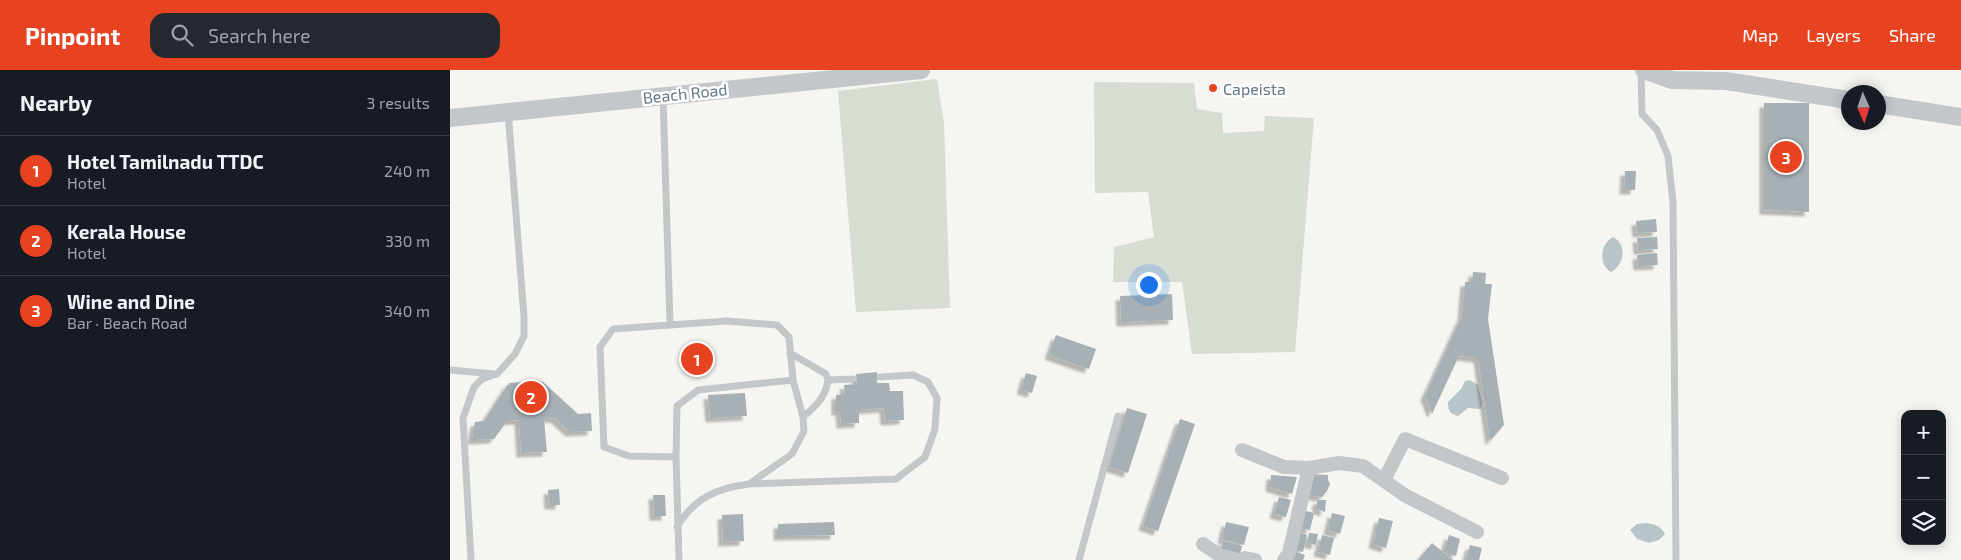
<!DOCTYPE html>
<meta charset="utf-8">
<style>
:root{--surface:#171b24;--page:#242831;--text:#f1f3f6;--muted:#9ea1a6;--line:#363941;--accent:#e74320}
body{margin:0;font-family:"Exo 2",sans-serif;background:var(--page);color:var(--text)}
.controls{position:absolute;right:15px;bottom:15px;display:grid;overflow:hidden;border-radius:10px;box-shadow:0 2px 12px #0003}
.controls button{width:45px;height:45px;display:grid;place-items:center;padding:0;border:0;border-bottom:1px solid var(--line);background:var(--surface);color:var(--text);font:25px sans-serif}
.compass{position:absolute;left:1391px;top:15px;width:45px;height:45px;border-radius:50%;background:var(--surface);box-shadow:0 2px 12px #0003;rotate:177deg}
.you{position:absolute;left:698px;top:214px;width:18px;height:18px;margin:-12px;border:4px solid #fff;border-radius:50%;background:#1a73e8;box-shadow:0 0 0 8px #1a73e833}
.badge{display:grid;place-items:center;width:32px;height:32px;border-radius:50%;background:var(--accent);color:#fff;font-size:16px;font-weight:700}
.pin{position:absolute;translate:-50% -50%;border:2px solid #fff;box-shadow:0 1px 5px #0006}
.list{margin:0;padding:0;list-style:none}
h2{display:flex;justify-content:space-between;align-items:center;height:65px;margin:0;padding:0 20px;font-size:21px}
h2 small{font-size:16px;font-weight:400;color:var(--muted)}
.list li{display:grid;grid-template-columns:32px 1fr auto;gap:15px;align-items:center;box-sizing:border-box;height:70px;padding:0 20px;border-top:1px solid var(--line)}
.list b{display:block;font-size:19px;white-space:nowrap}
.list p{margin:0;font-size:16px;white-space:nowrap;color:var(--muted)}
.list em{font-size:16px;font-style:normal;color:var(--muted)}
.icon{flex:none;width:28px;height:28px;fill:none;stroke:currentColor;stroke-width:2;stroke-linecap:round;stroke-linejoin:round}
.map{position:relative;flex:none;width:1511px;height:490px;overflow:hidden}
header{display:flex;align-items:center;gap:30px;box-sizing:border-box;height:70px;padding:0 25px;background:var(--accent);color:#fff}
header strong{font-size:24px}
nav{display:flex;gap:28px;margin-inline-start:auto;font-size:18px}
.search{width:350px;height:45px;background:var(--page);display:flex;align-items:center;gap:12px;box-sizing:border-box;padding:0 18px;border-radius:15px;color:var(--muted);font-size:19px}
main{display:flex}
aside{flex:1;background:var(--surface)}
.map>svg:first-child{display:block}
</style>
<header>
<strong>Pinpoint</strong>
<div class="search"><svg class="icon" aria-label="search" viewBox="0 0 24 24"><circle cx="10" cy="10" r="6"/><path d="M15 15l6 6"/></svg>Search here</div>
<nav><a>Map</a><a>Layers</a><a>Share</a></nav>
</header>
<main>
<aside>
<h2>Nearby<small>3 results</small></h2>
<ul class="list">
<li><span class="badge">1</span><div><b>Hotel Tamilnadu TTDC</b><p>Hotel</p></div><em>240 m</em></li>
<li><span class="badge">2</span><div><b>Kerala House</b><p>Hotel</p></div><em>330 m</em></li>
<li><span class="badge">3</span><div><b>Wine and Dine</b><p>Bar · Beach Road</p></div><em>340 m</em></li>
</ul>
</aside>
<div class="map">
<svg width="1511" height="490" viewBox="0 0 1511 490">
<defs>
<filter id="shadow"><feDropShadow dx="-4.5" dy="4.5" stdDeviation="1" flood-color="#0004"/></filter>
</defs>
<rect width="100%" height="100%" fill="#f6f5f2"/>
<path fill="#d7ddd3" d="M487,9L494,53L500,238L406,242L388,21Z
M644,12L744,13L747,39L772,43L773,63L814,61L815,46L864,48L845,282L742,284L732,212H663L664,177L704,167L698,122L645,123Z"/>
<path fill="#b8c5c8" d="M1163,167C1178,175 1174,195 1161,202C1148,194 1150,174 1163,167Z
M1020,310L1028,315L1032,334L1031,339L1018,338L1008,346C999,343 998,341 998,332L1011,319L1015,311Z
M1196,453C1204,454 1211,456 1215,464L1209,470L1199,473L1187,469L1180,460L1187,454Z"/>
<path fill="#a7b0b5" filter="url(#shadow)" d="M1314,33H1359V142L1314,140Z
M1175,101H1186L1185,120H1174Z
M1206,149L1207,162L1187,163L1186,151Z
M1207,167L1208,179L1188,180L1187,168Z
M1207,183L1208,195L1188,196L1187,185Z
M1023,202L1036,203L1035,214H1042L1038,249L1054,355L1040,371L1028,288L1009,286L982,344L975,326L1012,246L1015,212H1022Z
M722,224L723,250L671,252L670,226Z
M606,265L646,279L639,299L599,285Z
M427,302V313H439L440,321H453L454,350L435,351L434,338L409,340V353L391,354L390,341H386V325L395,324L394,315L407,314L406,304Z
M576,303L587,306L582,323L571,320Z
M91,311V313L93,312L128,344L141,343L142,361L120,362L105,348L94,349L97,382L71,383L69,350L57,351L44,369L22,370L25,352L34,351L58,314L60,315L59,313Z
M295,323L297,346L260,348L258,325Z
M677,338L697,344L678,403L659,397Z
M730,349L745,354L708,461L693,456Z
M861,404L878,405V410L880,414L877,421L872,427L857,425V421H861L863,408Z
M821,405L847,407L842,424L820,417Z
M109,419L110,435H99L98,420Z
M203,425H215L216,446H204Z
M829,427L841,430L836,447L824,444Z
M867,430H876L875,442L867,439Z
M852,440L864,443L860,460L848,457Z
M882,443L895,446L890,464L878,460Z
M293,444L294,471L273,472L272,445Z
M929,448L943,451L936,478L923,474Z
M384,452L385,465L328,466V454Z
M776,452L799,457L794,475L772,469Z
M845,461L857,465L853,482L841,479Z
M859,463L868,464L866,475L857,473Z
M872,465L884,468L880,485L868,482Z
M999,465L1010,469L1006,486L994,482Z
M773,471L792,476L789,488L771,483Z
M982,473L993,482L1003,490H968Z
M1020,475L1032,478L1029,490H1016Z
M843,481L855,485L853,490H841Z"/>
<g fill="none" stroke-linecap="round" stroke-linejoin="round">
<path stroke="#c3c7ca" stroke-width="7" d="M1191,0L1192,44L1207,60L1218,86L1223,132L1226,490
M213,26L220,254
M340,283L376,304L378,310
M0,300L44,304
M353,347C365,337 376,327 378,310L403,309
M226,387L179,386L154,377L150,277L163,259L277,251L327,255L339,267L343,310L353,347L354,361L342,384L299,414
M227,457C244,428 267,418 299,414L446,409L475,387L485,359L487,328L478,312L463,305L430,307
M21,490L13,348L24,317L32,309L47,304L65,284L74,266V247L58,41
M229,490L226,387L227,336L248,320L343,310
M629,490L668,346"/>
<path stroke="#c3c7ca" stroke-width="14" d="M792,380L834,397L859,398L889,393L913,396L956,426L1027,462
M934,410L955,369L1052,408
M753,474L769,485L788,490
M795,490V488L805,490
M834,490L839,483L859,398"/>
<path stroke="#c3c7ca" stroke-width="18" d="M1194,0L1222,10L1276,11L1398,30
M1428,34L1511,47
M0,48L471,0"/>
</g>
<circle fill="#e74320" stroke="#fff" stroke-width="2" cx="763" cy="18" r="5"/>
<g text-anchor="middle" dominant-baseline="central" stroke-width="5" stroke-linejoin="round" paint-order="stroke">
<g font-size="16" fill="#647784" stroke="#fff" text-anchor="start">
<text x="773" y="18">Capeista</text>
</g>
<g font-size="16" fill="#647784" stroke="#fff">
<text transform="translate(235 23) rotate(-6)">Beach Road</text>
</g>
</g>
</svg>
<div class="controls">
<button>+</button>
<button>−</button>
<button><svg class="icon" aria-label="layers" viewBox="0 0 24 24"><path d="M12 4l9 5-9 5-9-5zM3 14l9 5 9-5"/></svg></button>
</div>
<svg class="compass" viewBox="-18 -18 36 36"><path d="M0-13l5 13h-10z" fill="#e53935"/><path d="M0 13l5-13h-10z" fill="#9ea1a6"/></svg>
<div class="you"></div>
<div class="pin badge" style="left:247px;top:289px">1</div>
<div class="pin badge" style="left:81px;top:327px">2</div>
<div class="pin badge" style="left:1336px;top:87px">3</div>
</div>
</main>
